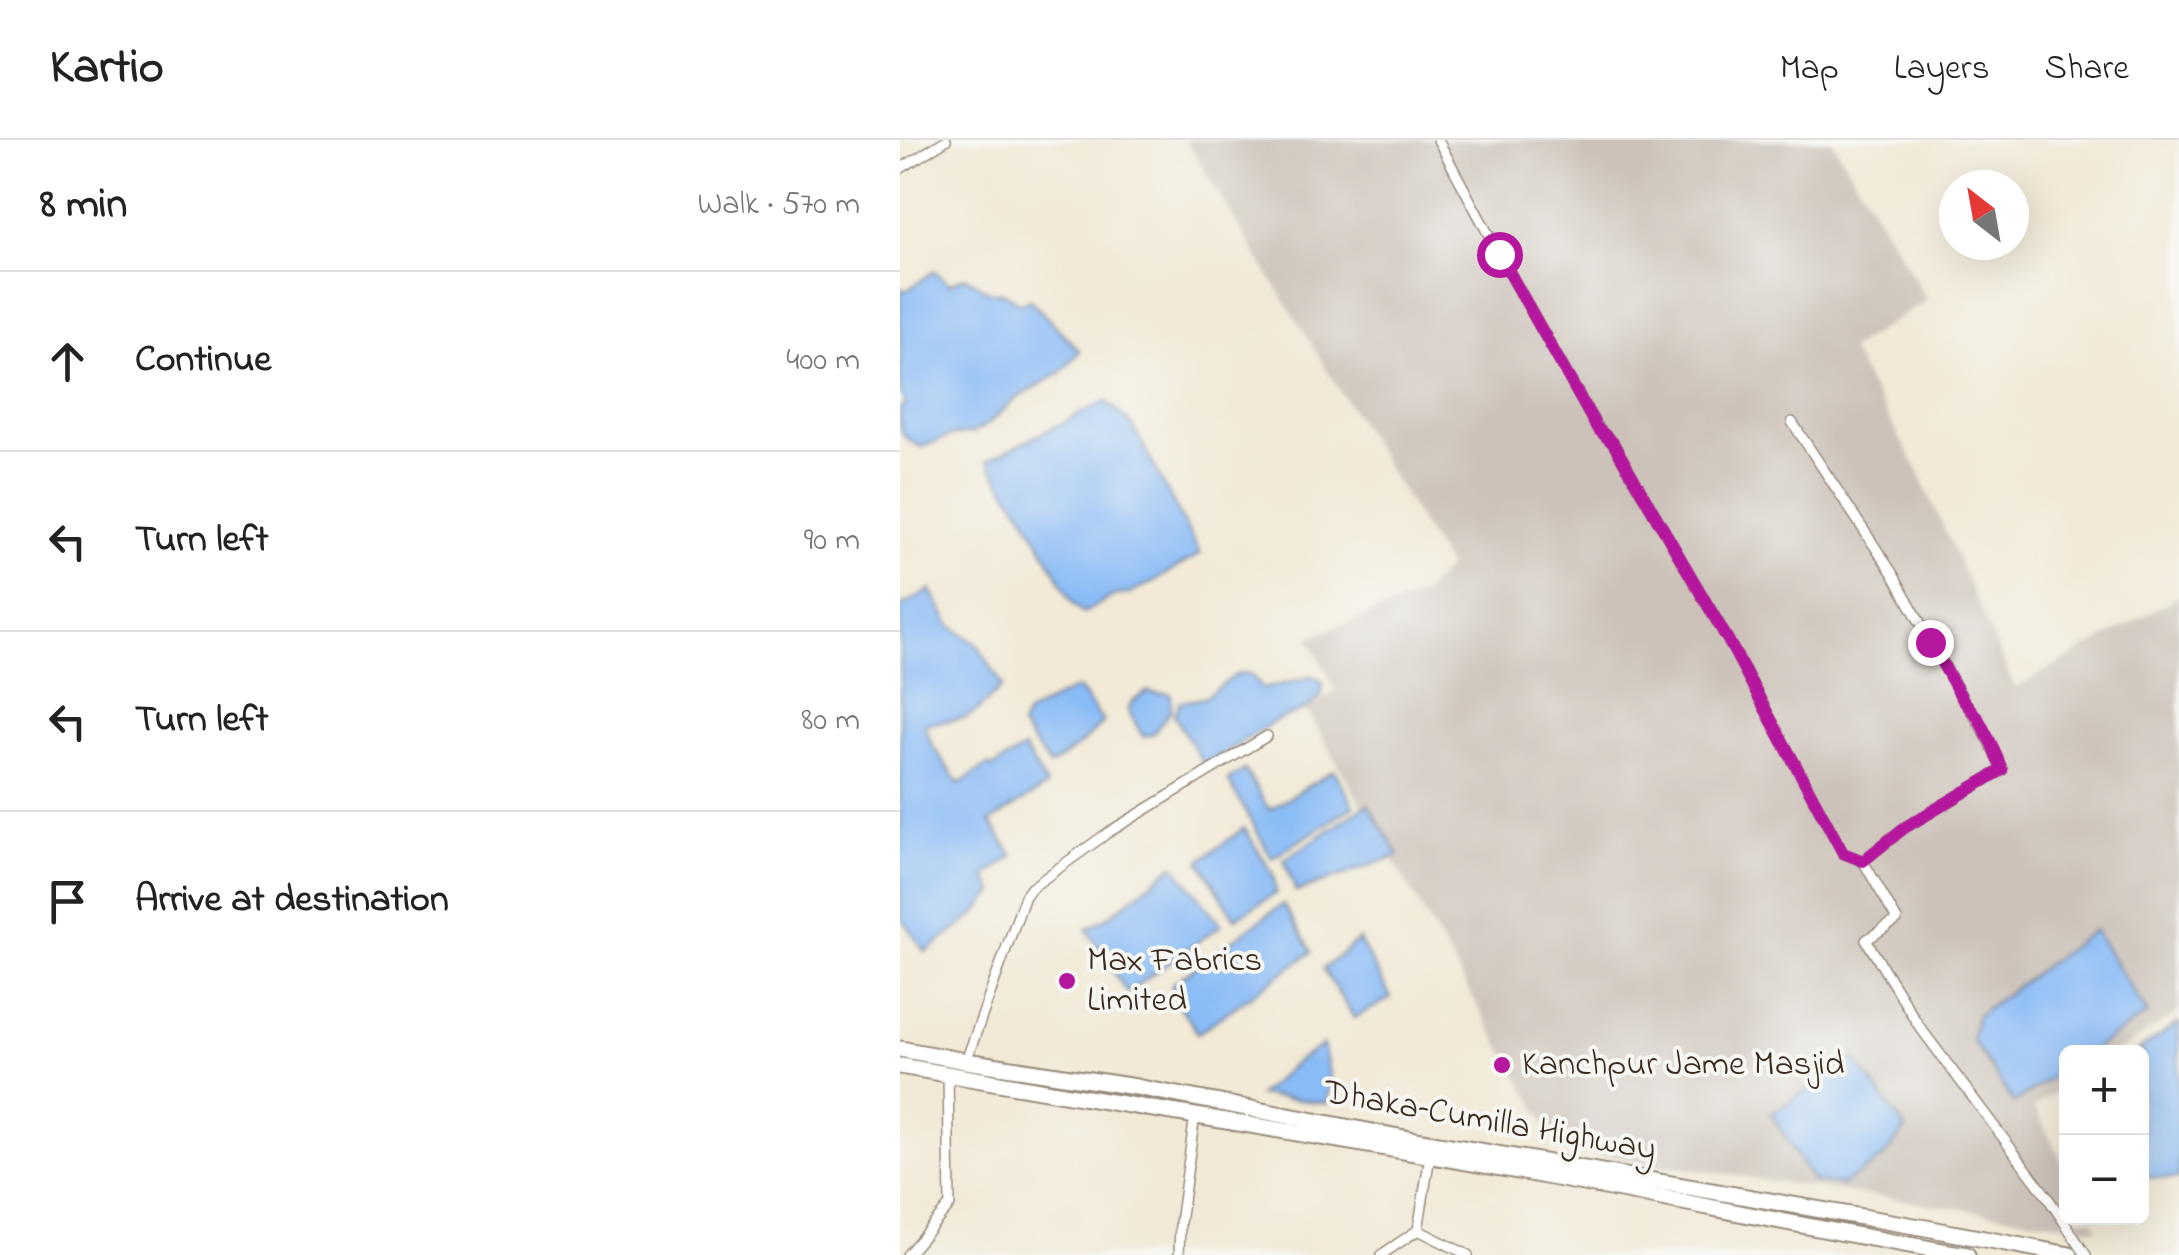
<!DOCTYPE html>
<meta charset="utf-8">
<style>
:root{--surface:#fff;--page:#f2f2f2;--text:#222;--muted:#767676;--line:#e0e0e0}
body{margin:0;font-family:"Indie Flower",sans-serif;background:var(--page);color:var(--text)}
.controls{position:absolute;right:30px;bottom:30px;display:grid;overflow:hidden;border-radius:15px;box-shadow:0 10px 40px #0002}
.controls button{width:90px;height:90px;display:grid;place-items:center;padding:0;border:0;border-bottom:2px solid var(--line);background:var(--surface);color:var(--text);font:50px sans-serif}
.compass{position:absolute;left:1039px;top:30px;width:90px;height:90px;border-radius:50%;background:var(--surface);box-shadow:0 10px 40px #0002;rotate:329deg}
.stop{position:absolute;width:30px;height:30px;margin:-22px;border:8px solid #b5179e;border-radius:50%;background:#fff}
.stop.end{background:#b5179e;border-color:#fff;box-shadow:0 2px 10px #0008}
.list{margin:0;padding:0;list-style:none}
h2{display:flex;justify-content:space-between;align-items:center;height:130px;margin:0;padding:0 40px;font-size:42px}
h2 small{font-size:32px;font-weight:400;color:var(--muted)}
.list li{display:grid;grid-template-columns:65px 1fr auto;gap:30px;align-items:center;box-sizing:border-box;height:180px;padding:0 40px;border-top:2px solid var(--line)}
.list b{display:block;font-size:38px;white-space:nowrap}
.list em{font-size:32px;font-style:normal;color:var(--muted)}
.icon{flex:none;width:55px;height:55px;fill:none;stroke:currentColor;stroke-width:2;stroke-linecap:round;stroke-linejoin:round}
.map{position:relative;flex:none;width:1279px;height:1115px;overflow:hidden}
header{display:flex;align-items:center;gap:60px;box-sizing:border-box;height:140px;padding:0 50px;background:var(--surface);border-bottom:2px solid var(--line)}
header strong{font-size:48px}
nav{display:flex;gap:55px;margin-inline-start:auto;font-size:35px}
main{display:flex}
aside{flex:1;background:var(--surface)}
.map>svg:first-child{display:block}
</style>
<header>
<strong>Kartio</strong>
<nav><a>Map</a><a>Layers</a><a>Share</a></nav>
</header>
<main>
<aside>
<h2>8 min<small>Walk · 570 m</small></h2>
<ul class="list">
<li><svg class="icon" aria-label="ahead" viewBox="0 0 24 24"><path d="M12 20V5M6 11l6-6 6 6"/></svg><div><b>Continue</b></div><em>400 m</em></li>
<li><svg class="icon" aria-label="left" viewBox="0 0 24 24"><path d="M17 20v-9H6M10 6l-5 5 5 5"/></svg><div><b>Turn left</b></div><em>90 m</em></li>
<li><svg class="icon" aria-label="left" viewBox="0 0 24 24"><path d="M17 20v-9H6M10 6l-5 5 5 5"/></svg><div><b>Turn left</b></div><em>80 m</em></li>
<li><svg class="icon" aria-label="arrive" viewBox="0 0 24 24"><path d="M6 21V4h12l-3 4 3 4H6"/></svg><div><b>Arrive at destination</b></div></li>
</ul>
</aside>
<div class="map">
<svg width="1279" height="1115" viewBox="0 0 1279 1115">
<rect width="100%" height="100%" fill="#f6f6f2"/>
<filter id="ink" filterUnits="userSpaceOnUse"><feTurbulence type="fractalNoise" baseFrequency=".01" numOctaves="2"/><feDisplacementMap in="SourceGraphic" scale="20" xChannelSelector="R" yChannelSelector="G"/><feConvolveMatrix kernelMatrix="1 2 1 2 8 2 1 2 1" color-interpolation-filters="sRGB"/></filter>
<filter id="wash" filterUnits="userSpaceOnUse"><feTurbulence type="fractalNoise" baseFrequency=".0048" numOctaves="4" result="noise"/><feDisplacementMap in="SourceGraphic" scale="40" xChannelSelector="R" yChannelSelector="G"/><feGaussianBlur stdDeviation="2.25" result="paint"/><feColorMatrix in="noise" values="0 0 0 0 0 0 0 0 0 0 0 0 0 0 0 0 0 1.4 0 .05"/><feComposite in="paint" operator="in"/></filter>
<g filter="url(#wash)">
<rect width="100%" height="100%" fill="#f2e9d6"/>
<path fill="#ccc2b9" d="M286,0H932L1027,160L949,209L1018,330L1115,548L1279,456V872L1217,912H1166V945L1134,967L1166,1028V1078H1193L1198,1089L661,1010L406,569L436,551L409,498L523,454L548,427Z"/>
<path fill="#89bbf6" stroke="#62728a" stroke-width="2.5" d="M34,131L49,144L65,137C73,140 80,148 88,151C94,153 101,151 107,154C119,160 113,167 130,160L180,211L161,232L116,259L84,287L72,293L50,296L22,307C0,298 0,292 0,268L5,264L0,253V148L6,151Z
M206,261L233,286L300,414L256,440L229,454L215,455L183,473L173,463L126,378L87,321Z
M31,450L50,485L77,504L103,546L78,570L65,578L24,584L32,605L59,644L88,625L92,628L124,609L147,646L90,682L113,716L86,736L94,752L75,775L26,812L0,776V467Z
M345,533L351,535L363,549L414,536L423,543L421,556L405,570L377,580L304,625L274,575L280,562L304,558L336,535Z
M179,549L203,582L181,604L150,626L121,587L127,574L172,550Z
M248,551L252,553L271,554V570L253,594L243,597L228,570L232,562Z
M345,630L369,670L434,630L454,666L372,718L328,640Z
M468,664L499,715L396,752L384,720Z
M344,688L373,734L376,753L335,778L300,721Z
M274,725L321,785L227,853L187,789L208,777Z
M383,764L412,812L298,893L281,868L271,845Z
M1194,790L1248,874L1189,912H1166V927L1114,963L1072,900L1076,876Z
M459,800L491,858L454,878L423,829Z
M1279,883V1039L1242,1037V912H1236Z
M423,905L430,938L427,963L359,955L396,922Z
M955,919L1006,989L982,1019L941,1045L913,1042L871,974Z"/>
</g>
<g filter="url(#ink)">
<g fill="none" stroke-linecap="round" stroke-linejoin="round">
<g stroke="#968a7a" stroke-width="12">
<path id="minor" d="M538,0L599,114L697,287L713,303L828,500L943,713L963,721L997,780L966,800L1019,886L1146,1055L1186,1115
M0,29L46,0
M892,282L993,434L1063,559C1080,582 1092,604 1102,630L1004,688L963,721
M66,921L125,756L131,748L209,692L367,596
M518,1090L530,1016
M7,1115L50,1065L48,934
M279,1115L280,1083L295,975
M481,1115L518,1090L568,1115"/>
</g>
<g stroke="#968a7a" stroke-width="19">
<path id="trunk" d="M0,909L66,921L236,947L499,997L1026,1088L1170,1115
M0,926C211,963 424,996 635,1034C779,1060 922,1091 1067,1115"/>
</g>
<use href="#minor" stroke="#fff" stroke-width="9"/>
<use href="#trunk" stroke="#fff" stroke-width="15"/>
</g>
</g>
<g fill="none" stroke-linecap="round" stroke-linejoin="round" filter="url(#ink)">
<path stroke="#b5179e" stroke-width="12" d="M599,114L697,288L713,303L828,500L943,713L963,721L1004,688L1102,630L1092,605L1078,578L1063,560L1030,502"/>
</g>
<g fill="#b5179e" stroke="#f6f6f2" stroke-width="4">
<circle cx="167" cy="841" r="10"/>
<circle cx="602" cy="925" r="10"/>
</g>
<g text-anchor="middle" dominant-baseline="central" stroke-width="8" stroke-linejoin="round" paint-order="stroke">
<g font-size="35" fill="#3b2a1e" stroke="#f6f6f2" text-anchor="start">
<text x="187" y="821">Max Fabrics<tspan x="187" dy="40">Limited</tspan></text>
<text x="622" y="925">Kanchpur Jame Masjid</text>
</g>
<g font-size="35" fill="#3b2a1e" stroke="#f6f6f2">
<text transform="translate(590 982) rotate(10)">Dhaka–Cumilla Highway</text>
</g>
</g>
</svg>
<div class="controls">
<button>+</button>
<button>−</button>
</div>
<svg class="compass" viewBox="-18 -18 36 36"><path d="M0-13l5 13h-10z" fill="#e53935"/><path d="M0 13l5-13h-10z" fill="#767676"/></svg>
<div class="stop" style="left:599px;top:114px"></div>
<div class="stop end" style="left:1030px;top:502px"></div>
</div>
</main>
